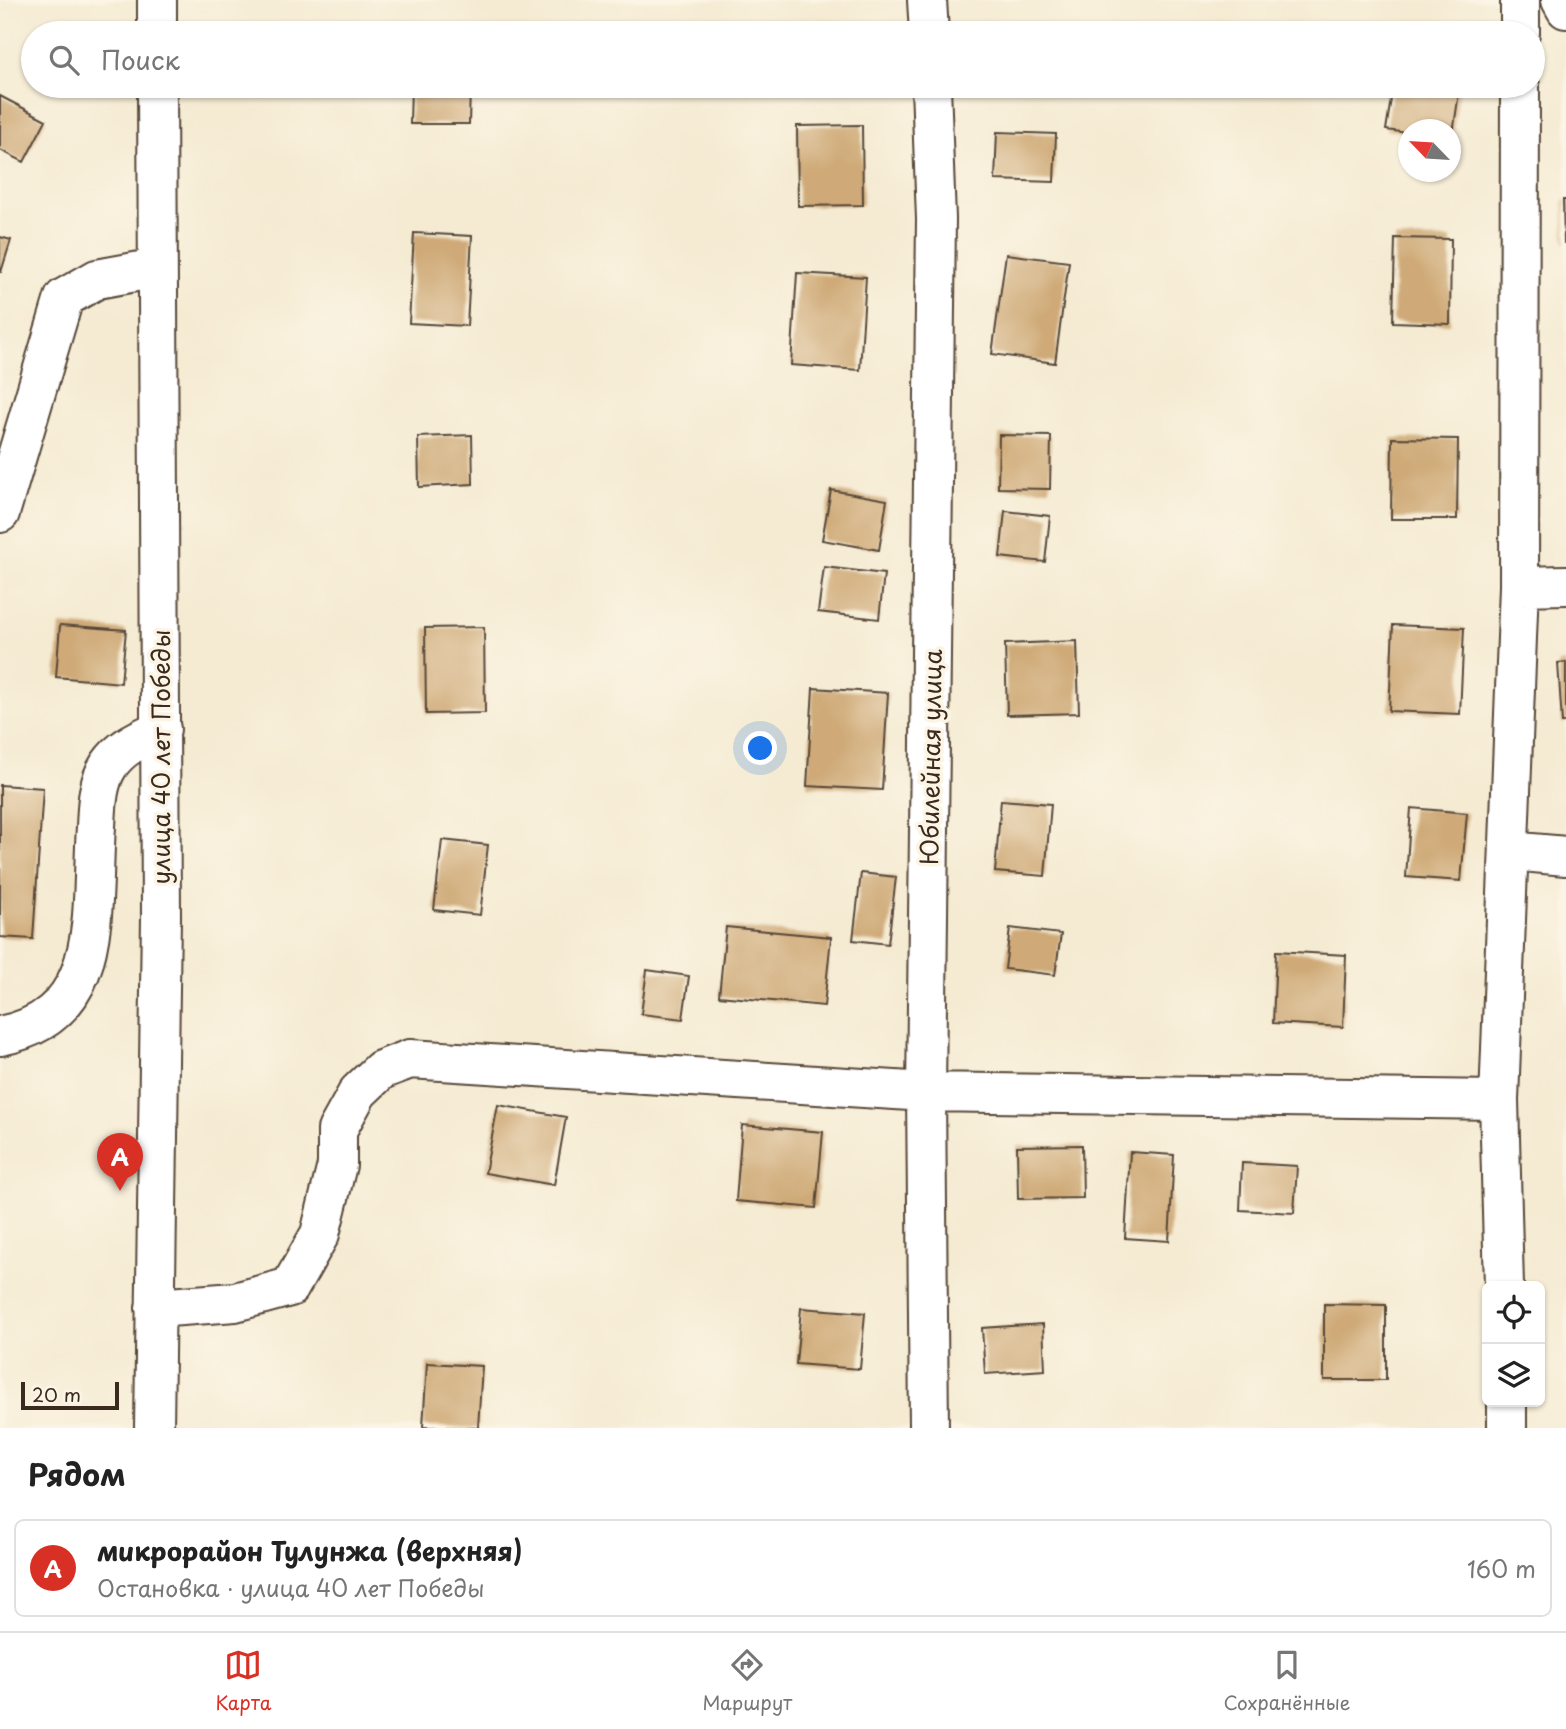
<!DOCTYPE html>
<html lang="ru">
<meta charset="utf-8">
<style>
:root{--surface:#fff;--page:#f2f2f2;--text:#222;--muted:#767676;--line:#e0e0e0;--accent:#d93025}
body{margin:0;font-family:"Playpen Sans",sans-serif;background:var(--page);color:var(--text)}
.controls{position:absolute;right:21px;bottom:21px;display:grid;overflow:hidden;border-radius:10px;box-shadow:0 2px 5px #0004}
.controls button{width:63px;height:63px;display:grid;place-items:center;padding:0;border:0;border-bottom:2px solid var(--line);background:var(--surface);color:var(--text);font:35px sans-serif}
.compass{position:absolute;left:1398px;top:119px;width:63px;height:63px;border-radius:50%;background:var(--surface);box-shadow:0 2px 5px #0004;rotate:295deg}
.scale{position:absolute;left:21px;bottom:18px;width:98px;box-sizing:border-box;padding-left:7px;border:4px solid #3b2a1e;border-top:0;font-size:19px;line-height:24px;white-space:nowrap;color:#3b2a1e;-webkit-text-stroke:5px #fcf5e5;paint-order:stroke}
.you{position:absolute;left:761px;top:749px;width:24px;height:24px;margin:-18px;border:5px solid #fff;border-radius:50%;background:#1a73e8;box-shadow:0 0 0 10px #1a73e833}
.badge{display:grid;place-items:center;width:46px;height:46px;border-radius:50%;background:var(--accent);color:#fff;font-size:23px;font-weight:700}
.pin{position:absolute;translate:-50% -58px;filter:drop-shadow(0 2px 4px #0008)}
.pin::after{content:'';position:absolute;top:37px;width:24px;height:21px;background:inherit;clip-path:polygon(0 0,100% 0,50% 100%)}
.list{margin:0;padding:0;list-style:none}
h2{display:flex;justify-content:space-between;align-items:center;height:91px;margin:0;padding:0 28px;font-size:30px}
h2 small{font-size:23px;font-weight:400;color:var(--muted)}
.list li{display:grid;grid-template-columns:46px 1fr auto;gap:21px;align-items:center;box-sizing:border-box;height:98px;margin:0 14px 14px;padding:0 14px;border:2px solid var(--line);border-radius:10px}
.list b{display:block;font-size:26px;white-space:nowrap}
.list p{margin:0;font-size:23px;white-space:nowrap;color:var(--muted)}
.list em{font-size:23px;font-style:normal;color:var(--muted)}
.icon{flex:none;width:38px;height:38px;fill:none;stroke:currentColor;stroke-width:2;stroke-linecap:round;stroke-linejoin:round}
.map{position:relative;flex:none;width:1566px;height:1428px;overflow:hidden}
.search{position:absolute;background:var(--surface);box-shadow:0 2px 5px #0004;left:21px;right:21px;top:21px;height:77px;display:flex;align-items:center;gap:18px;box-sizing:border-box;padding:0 24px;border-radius:38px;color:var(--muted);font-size:26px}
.sheet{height:203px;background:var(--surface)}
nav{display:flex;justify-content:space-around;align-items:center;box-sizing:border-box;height:98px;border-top:2px solid var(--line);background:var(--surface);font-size:19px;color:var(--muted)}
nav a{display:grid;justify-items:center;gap:4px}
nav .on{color:var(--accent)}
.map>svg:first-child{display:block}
</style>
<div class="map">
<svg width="1566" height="1428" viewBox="0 0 1566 1428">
<rect width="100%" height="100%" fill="#fcf5e5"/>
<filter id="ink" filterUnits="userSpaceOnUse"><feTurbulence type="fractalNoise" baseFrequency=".0143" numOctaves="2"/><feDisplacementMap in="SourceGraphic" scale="14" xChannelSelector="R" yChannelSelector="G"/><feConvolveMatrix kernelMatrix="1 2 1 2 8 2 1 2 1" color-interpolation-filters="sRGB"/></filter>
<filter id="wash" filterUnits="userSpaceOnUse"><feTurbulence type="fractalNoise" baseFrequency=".00686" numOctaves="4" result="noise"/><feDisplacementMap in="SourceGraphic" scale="28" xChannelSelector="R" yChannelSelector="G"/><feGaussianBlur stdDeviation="1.57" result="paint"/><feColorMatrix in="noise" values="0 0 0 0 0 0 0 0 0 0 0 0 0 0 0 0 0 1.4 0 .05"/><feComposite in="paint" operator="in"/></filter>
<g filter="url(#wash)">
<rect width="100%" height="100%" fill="#f5ebd3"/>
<g id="blocks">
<path fill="#cfaa78" d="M411,86H470L469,124H410Z
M1393,86H1460L1452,140L1450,130H1408V133L1386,130Z
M0,96L46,120L24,162L0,150Z
M862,125L863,205L798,206L797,126Z
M997,132L1056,134L1054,182L995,180Z
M1563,200H1566V243H1564Z
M414,233L472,236L467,326L409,323Z
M0,237L11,240L1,272H0Z
M1395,238L1451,239L1450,324L1393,322Z
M1006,254L1069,262L1055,363L992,354Z
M797,273L866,277L860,370L791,365Z
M472,435L473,484L419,487L418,437Z
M999,435L1051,436L1050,489L998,488Z
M1392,438L1458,439L1457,519H1391Z
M831,490L887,500L879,550L822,540Z
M1005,511L1050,516L1045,562L1000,557Z
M824,567L884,574L879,619L818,612Z
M60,625L126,630L121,683L56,677Z
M1393,625L1464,628L1460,714L1389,711Z
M484,627L485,713L426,714L425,628Z
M1077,641L1079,713L1007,715L1005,644Z
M1566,662V723H1562L1558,663Z
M813,688L888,693L882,790L807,786Z
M0,785L43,788L33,939L0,937Z
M1001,800L1051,804L1045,876L995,872Z
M1411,808L1467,813L1461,881L1406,877Z
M442,840L488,845L480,915L434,910Z
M861,873L896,877L888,944L853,940Z
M726,927L831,937L824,1006L719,996Z
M1010,928L1061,934L1055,975L1005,969Z
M1276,951L1346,955L1343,1027L1273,1023Z
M647,970L689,976L683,1019L641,1014Z
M498,1105L566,1117L554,1185L485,1173Z
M742,1125L823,1132L816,1208L736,1201Z
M1082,1145L1083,1198L1018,1199L1017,1146Z
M1130,1152L1174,1155L1169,1241L1125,1238Z
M1242,1163L1297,1166L1294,1213L1240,1210Z
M1324,1304L1386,1305V1380H1324Z
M801,1308L865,1313L860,1369L796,1364Z
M1043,1324L1045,1370L985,1374L982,1328Z
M427,1363L482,1366L478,1428L423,1427Z"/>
</g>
</g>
<g filter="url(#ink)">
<use href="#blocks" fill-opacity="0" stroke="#574739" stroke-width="2"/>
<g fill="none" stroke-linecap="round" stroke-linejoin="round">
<g stroke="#574739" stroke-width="42">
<path id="minor" d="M927,0L929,33
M1561,0L1566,9
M157,33V0
M1520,33V0
M0,513L64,298L97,279L157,268
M1519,586L1566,585
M1510,851L1566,856
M0,1036C107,1016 90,909 96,827C97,807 97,783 109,765C122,746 140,739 161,729
M1504,1286L1499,1100L1519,586L1520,86
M155,1308L235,1302L290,1287L320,1234L337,1165V1130L358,1092L381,1070L410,1059L926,1092L1499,1100
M1507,1402V1428
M154,1428L161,917L157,86
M929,1428L926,1092L936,219L931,86"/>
</g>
<use href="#minor" stroke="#fff" stroke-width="38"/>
</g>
</g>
<g text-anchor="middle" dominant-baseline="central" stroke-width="7" stroke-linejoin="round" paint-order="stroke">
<g font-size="24" fill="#3b2a1e" stroke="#fcf5e5">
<text transform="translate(160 757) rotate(-90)">улица 40 лет Победы</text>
<text transform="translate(930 757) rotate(-89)">Юбилейная улица</text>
</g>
</g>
</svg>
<div class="controls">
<button><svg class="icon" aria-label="locate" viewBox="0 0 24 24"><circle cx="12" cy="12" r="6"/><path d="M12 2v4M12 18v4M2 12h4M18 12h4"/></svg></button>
<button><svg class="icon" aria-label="layers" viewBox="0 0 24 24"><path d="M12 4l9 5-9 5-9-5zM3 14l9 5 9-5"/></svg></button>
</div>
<svg class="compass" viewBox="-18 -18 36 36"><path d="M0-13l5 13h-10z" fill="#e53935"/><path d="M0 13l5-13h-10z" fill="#767676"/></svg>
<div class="scale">20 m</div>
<div class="you"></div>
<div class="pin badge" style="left:120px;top:1191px">A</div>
<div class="search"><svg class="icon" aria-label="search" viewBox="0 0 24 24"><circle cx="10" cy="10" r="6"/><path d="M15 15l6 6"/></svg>Поиск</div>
</div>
<section class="sheet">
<h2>Рядом<small></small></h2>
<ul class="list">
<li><span class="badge">A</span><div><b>микрорайон Тулунжа (верхняя)</b><p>Остановка · улица 40 лет Победы</p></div><em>160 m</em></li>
</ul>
</section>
<nav>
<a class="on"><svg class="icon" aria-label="map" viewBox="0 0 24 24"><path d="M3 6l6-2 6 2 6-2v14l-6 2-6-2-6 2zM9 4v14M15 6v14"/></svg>Карта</a>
<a><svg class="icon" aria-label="directions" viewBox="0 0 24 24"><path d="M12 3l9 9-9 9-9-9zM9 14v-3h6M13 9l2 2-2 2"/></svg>Маршрут</a>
<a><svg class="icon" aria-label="saved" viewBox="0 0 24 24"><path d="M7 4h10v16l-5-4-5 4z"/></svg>Сохранённые</a>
</nav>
